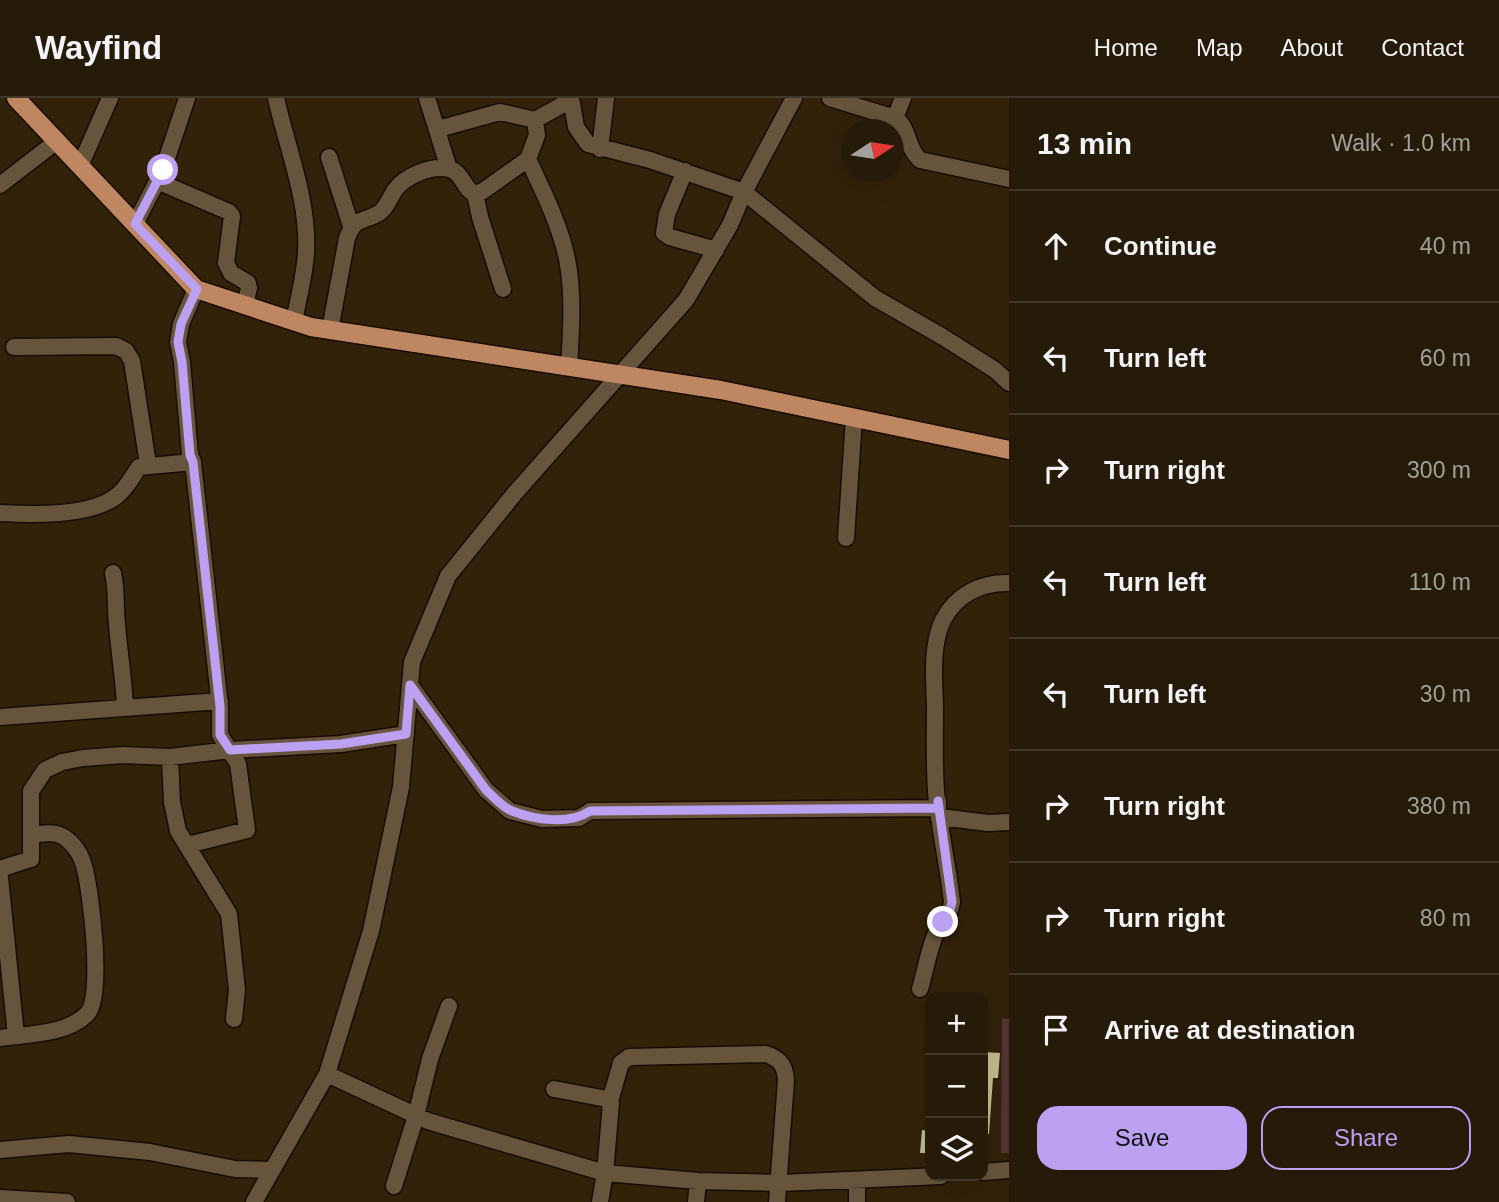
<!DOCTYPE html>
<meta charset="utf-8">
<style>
:root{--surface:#261a08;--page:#322716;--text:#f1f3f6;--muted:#a4a19c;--line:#423829;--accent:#bca0f2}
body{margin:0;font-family:Helvetica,sans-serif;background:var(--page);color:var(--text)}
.controls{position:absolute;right:21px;bottom:21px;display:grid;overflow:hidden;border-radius:14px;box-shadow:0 7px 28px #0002}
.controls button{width:63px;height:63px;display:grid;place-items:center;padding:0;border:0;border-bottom:2px solid var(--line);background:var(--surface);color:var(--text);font:35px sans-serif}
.compass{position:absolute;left:841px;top:21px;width:63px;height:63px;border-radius:50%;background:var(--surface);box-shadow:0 7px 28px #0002;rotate:78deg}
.stop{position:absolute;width:21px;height:21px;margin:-16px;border:5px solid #bca0f2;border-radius:50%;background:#fff}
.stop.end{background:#bca0f2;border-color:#fff;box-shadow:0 2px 7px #0008}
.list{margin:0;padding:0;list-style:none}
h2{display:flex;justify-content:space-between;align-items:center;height:91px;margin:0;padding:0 28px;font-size:30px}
h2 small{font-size:23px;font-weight:400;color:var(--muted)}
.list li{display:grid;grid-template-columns:46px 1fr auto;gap:21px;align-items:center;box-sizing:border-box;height:112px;padding:0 28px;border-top:2px solid var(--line)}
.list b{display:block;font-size:26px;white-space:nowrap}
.list em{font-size:23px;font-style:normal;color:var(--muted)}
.actions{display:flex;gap:14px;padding:21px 28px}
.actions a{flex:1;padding:16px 0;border:2px solid var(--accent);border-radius:21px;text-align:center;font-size:24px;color:var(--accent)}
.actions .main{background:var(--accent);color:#111}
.icon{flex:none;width:38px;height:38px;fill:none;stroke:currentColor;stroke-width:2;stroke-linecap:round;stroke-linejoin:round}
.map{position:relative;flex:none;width:1009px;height:1104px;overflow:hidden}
header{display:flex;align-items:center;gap:42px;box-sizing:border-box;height:98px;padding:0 35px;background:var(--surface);border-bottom:2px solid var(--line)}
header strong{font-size:33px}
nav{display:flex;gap:38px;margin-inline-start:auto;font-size:24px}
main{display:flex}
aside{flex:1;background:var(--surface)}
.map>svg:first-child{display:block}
</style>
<header>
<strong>Wayfind</strong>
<nav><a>Home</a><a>Map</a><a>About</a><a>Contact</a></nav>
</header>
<main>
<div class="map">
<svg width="1009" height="1104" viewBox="0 0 1009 1104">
<rect width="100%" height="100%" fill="#32220a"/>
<path fill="#513433" d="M1002,921H1009V1055H1001Z"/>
<path fill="#c2bc90" d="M983,954L1000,955L998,980H993L989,1036H983Z
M922,1032L930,1033V1055H920Z"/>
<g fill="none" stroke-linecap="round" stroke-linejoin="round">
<g stroke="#190b00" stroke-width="19">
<path id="minor" d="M276,0C287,50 309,103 306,154C305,177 298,201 294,224
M427,0L449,71
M571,0L576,29L588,46L650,62L744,94L875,200L943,239L995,272L1009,285
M830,0L895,20C910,30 906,50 920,62L1009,81
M895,20L903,0
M438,31L500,14L535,22
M600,51L606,0
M329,59L351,128
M528,61C543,93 560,127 567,161C574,196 571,234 569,269
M80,68L110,0
M685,73L667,116L664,135L670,139L716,152
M157,83L229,114L232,118L226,165L231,175L248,185L249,190L245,207
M0,87L57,43
M475,96L480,119L503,191
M135,126L163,72L187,0
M330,232L347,140C355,118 363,125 379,115C387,110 390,99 395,92C405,78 431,67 449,71C463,74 463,91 475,96L483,93L528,61L537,37L535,22L571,2
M14,249L116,248L126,253L132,263L148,366
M0,415C32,417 94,419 119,396C127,389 133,378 139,369L193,364
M846,440L854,320
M113,475C117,492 115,508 117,526C119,554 124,581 125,610
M410,587L486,692L510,713L542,721L579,720L590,713L938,710V703
M0,619L220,603
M170,659L172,704L178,733L229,816L237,892L234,921
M940,719L988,725L1009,724
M188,747L247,732L238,666L220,637V608L193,364L190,357L182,264L178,244L181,226L196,191
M0,771L31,761V693L45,672L62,664L83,660L123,657L170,659L230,652L341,646L406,636
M0,779L16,938
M920,891C925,874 928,856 934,840C939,826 950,820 952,804C948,767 939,730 936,693C934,664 935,635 935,607C934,580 931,547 943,522C956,497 981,484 1009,485
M0,940C28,936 66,937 87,916C104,900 91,792 84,768C82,760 77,751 71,745C59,732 48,735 32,737
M327,976L428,1023L605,1075L698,1083L780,1085L941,1078
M554,991L607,1001L611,1005L605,1075L600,1104
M610,1003L621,965L629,959L766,956C780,961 785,967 786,982L777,1104
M0,1052L69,1046L150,1054L235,1071L271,1072
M983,1074L1009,1072
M394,1088L416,1018L430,961L449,908
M0,1100L67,1104
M254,1104L327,976L371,833L401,689L412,564L448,478L515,395L686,202L730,127L744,94L794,0
M696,1104L698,1083
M857,1104V1082"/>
</g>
<g stroke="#190b00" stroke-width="21">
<path id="major" d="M16,0L196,191L311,229L721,292L1009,352"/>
</g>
<use href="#minor" stroke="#66553c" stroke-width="16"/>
<use href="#major" stroke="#be8661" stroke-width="18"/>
</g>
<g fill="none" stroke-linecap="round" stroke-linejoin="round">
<path stroke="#bca0f2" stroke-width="9" d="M163,72L135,126L197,191L181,226L178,244L182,264L190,357L193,364L220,608V637L230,652L341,646L406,636L410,587L486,692C494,699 502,709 512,713C535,722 569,727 590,713L938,710V703L952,804L948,819L943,824"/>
</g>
</svg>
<div class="controls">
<button>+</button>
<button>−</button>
<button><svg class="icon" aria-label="layers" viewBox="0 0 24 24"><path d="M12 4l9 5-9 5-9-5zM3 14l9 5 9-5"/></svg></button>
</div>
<svg class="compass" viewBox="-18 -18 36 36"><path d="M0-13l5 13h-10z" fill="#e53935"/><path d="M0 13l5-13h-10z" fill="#a4a19c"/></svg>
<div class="stop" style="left:163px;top:72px"></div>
<div class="stop end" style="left:943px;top:824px"></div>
</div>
<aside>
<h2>13 min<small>Walk · 1.0 km</small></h2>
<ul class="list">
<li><svg class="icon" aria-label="ahead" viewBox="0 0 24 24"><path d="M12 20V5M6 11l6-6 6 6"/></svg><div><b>Continue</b></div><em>40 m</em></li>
<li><svg class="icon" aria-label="left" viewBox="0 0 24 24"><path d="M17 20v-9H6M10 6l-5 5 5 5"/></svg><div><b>Turn left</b></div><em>60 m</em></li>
<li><svg class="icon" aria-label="right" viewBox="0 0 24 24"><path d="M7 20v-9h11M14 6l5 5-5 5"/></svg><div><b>Turn right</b></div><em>300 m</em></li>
<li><svg class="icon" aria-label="left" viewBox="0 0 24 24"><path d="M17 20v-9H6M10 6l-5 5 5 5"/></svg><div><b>Turn left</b></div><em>110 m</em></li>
<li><svg class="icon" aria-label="left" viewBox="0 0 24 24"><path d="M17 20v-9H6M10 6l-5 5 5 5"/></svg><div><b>Turn left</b></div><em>30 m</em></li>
<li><svg class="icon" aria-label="right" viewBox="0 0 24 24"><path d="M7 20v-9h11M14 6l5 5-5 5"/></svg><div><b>Turn right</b></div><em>380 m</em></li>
<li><svg class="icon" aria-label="right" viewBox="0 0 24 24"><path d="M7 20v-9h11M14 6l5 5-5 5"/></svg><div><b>Turn right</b></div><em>80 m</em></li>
<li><svg class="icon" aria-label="arrive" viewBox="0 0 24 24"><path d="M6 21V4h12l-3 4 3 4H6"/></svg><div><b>Arrive at destination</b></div></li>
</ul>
<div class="actions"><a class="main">Save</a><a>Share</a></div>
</aside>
</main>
